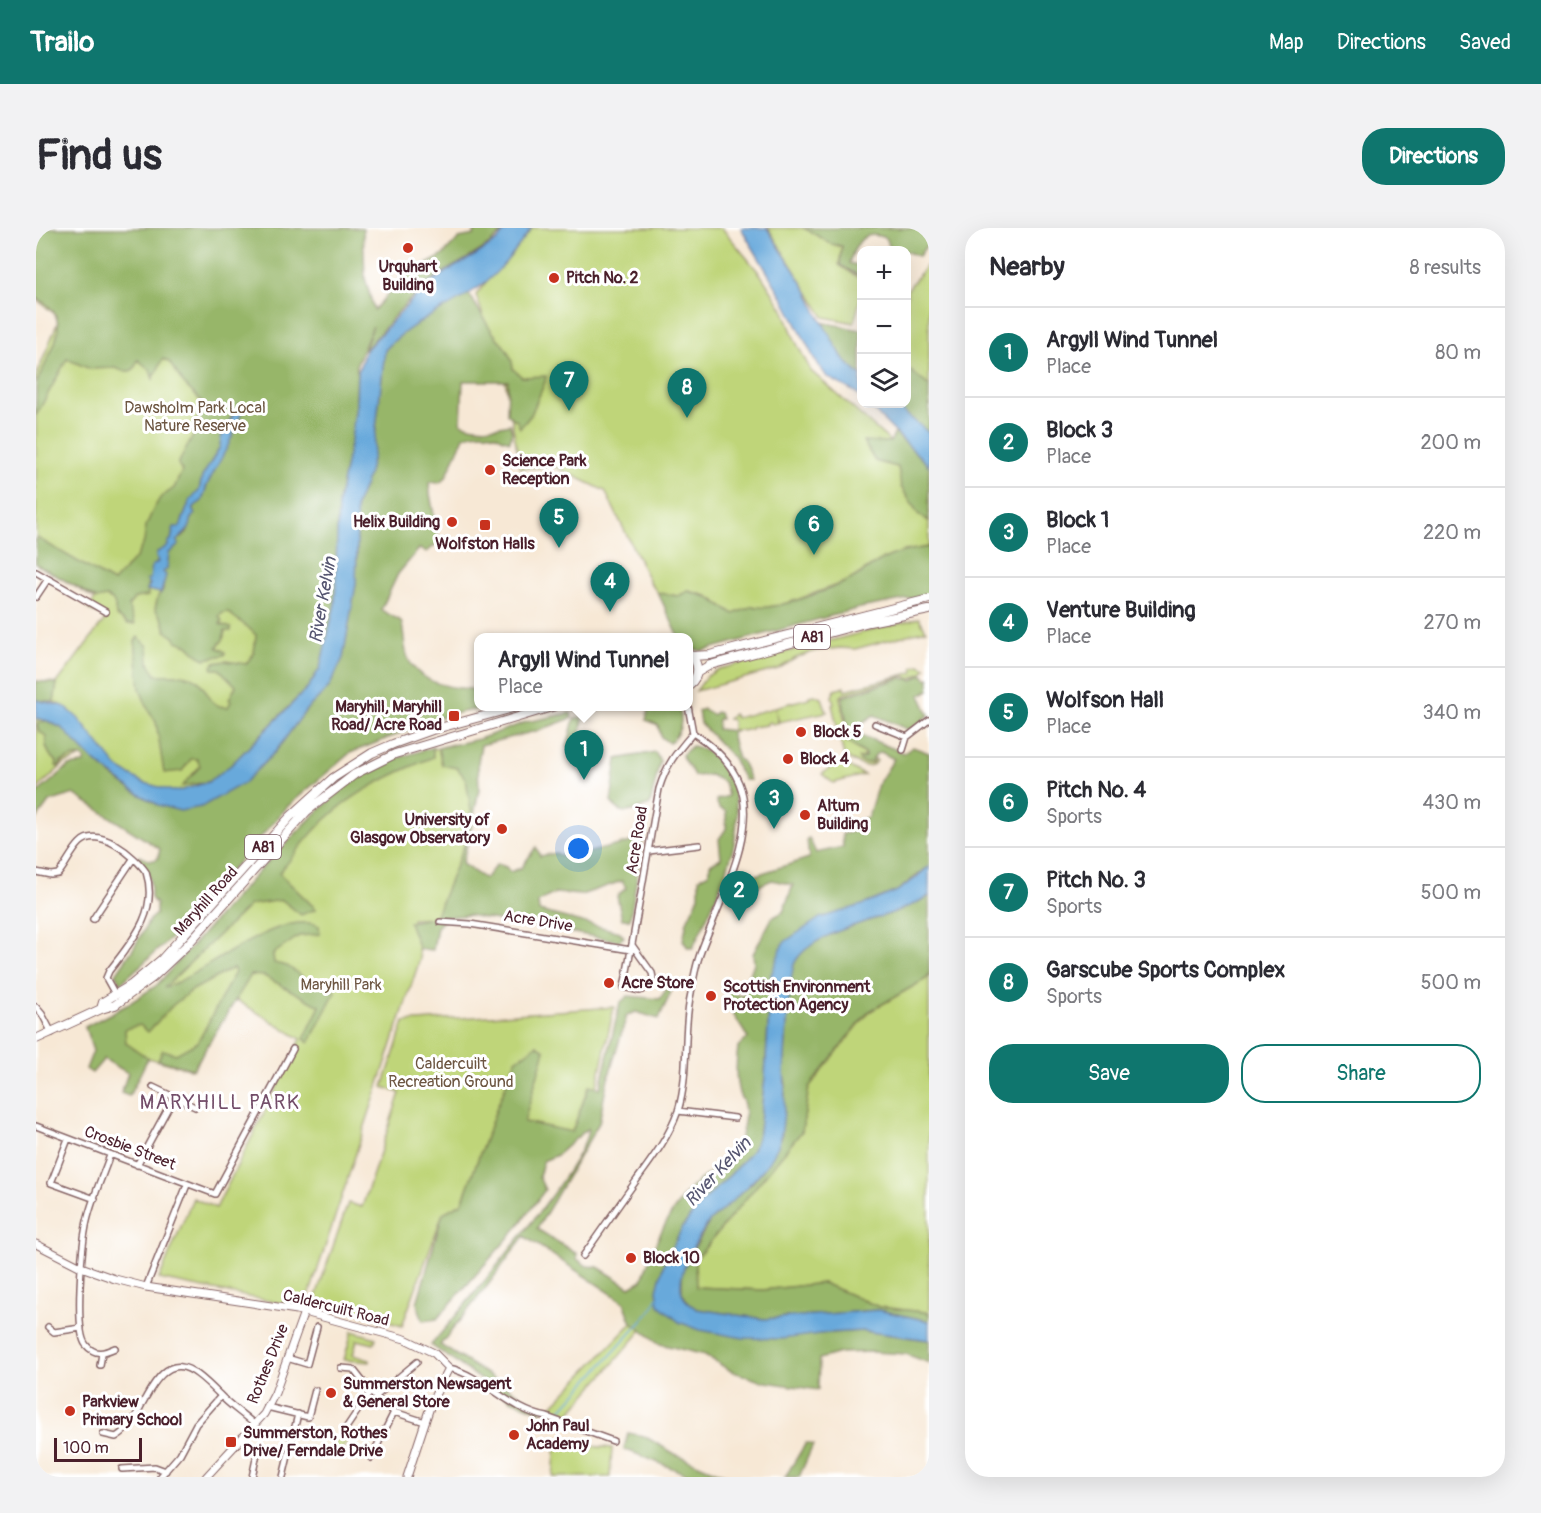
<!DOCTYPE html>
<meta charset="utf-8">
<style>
:root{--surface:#fff;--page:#f2f2f3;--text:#2b2b33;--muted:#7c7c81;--line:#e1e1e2;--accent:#0f766e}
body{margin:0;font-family:Pangolin,sans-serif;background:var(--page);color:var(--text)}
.controls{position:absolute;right:18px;top:18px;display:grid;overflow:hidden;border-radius:12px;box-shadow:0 6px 24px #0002}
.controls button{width:54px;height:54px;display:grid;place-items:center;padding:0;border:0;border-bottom:2px solid var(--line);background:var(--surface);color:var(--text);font:30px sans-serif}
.scale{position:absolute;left:18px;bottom:15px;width:88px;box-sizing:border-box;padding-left:6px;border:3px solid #4a1f2b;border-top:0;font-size:16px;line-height:21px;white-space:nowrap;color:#4a1f2b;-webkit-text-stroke:4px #fff;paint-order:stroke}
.you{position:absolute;left:543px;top:621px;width:21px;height:21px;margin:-15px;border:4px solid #fff;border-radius:50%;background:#1a73e8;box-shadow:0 0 0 9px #1a73e833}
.badge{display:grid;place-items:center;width:39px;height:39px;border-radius:50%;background:var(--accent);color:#fff;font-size:20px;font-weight:700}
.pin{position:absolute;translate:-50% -50px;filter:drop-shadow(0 2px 3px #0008)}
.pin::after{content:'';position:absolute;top:32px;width:21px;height:18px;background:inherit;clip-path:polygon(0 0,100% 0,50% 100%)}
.popup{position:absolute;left:438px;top:405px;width:219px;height:78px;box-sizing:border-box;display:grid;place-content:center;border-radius:12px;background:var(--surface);filter:drop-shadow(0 2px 4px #0005);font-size:20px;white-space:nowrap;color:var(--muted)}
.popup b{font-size:22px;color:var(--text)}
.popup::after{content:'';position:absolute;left:50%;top:100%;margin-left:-12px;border:12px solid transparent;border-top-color:var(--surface)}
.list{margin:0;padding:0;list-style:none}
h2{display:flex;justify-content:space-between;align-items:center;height:78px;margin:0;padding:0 24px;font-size:26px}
h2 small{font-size:20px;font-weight:400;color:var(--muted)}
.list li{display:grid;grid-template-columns:39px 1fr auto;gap:18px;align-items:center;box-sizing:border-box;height:90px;padding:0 24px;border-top:2px solid var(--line)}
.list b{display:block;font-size:22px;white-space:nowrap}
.list p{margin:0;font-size:20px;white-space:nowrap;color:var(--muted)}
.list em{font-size:20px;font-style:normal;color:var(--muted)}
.actions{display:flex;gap:12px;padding:18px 24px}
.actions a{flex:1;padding:14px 0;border:2px solid var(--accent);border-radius:24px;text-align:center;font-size:21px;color:var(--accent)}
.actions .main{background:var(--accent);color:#fff}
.icon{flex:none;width:33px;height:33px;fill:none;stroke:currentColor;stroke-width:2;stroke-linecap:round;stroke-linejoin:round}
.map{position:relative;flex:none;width:893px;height:1249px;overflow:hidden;border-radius:24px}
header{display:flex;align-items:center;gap:36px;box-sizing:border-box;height:84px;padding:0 30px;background:var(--accent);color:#fff}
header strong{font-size:28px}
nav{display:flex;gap:33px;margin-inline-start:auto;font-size:21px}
.intro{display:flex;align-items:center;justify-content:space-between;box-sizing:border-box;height:144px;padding:0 36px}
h1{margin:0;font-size:42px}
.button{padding:15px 27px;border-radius:24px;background:var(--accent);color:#fff;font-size:21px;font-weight:700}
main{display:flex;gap:36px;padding:0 36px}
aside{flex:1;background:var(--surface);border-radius:24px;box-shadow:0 6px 24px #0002}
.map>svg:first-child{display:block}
</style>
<header>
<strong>Trailo</strong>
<nav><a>Map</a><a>Directions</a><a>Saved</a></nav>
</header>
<div class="intro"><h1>Find us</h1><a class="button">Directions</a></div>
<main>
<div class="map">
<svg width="893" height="1249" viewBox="0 0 893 1249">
<rect width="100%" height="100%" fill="#fff"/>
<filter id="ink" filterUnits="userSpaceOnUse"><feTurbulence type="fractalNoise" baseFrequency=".0167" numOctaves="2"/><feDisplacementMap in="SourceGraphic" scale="12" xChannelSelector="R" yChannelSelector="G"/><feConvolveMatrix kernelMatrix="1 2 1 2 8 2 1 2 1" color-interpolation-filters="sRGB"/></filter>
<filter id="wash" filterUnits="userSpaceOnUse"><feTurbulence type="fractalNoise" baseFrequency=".008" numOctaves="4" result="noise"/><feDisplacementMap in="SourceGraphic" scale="24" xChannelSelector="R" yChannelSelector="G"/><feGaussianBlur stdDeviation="1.35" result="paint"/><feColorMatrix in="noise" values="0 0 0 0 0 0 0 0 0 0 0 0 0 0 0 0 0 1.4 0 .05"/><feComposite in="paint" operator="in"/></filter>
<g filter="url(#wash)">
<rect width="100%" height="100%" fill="#f7e8d5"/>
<path fill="#bfd579" stroke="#847a52" stroke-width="1.5" d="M0,0L322,96L320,177L306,257L299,376L172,554C161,557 148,564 137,563C114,561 86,546 72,530C55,510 44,484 18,474L21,455L70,390L52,381L59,371L0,334V149L22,93L20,87L0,71Z
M496,0H686L725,47L747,81L759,112L775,143L855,214H828L839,233L862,239L883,287L893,293V319L868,323L843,333L814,352L739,380L724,381L717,378L698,386L672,368L653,363L642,368L622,365L615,356L569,263L520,239L484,240L469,152L440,67L450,54L470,34Z
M732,0C743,0 756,0 766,0C781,3 791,16 806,19L803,37L825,51V68L818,95L788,89Z
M893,34V158L871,140V62Z
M883,390L890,402L819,421L804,420L779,423L760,430L742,441L660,463L671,448L683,441Z
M884,437L890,440L886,445L874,451L869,448L864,449L808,466L804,469L811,504V514L828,526L827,529L822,530L825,534L836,535L839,531L841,533C832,544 818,534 808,528L796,477L798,476L796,468L799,462L808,459L809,462L878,444L877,439Z
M778,467L786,470L791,484L743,494L740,484L742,495L736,496L735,494L731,495V497L716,499L715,501L706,503L705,502H696V492L692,491L697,486L700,490L738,480L740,483L739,479L773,470V468Z
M0,490L9,492V494L5,495L6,505L11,508C8,517 13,529 21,534L22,539C29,532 31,529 42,528L43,530L28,536L0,562Z
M416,516C427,535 435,560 435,583C435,613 411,661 399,690L376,691L384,731L269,1080L123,1051L157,970L180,980L265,811L199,771L157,842L112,830L49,799L91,777L121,757L224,642L276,589L310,558L346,535Z
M801,535H807L828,547L797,555L786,546Z
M893,746V1086L843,1079L787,1055L727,1062L659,1059V1032L766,903L773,859L833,784L890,751Z
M578,779L561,858H553L536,904L488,894L461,879L426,975L407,985L366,1098L279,1071L312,975L326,979L364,865L347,859L368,794Z
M596,1095L606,1102L535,1184L520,1188L513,1181Z
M316,1103L340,1110L338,1116L321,1112L317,1127L334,1132V1134L308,1132Z
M306,1205L314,1210L300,1230L292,1224Z
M520,1215L576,1220L574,1249H517Z"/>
<path fill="#97b669" stroke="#706a4a" stroke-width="1.5" d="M0,0H327L329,50L338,82L371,44L380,42L406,28L423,10L438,7L439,3L434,0H470C448,27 414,36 388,58C366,77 347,102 328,123L337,98L321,135L320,177L315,212L302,275L299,376L284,440L273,458L195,537L172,554L146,558L164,538L161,531H155L146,543L128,545L120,494L112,481L104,461L99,413L102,409L112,418L113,435L120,447C132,447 147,445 158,450C174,459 170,480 192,479L195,473L193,471L200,458L183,441H177L176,439L178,435L190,433L210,436L218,425L220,407C210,396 202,393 192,384L187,385L183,388L186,393L184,396L195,400V403H189L187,412L181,419L189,424V427L169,431L163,428L152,417L140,413L139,410L130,403L127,392L119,381L122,368L127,362V344L131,340L133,325L142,317L141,313L151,305L159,277L166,272L171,257L204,191L196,187L185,210L184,219L166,249L163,263L154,272L144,299L137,303L135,312L132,314L133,318C122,331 110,351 112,368L99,370L92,378L99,396H92L80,387C78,377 81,373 70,369L61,371L0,336V309L77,354L100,329L108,314L110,298L116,284L124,270L138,260L146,243L142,236L158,206L165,173L148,156L133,134L127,131L117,151L114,142L102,132L98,141L94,143H87L79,140L54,141L31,131L0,188C0,178 0,164 1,155C13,123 42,90 0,70Z
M768,0H893V14L883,28L853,18L851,11C827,0 820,15 813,35L825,38V49L804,37L806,18L795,16Z
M432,65C441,77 447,91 456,103C465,116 476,123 477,141L486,149L510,148L509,154L495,187L484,200L481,193L471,186L472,153H427L425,195C442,202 456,200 474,196L476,204L474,213C467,212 465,209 459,207C449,204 437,205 428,209L409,251L403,255L393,254L394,266L403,314L391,324L383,321L362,346L345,382L365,393C369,405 367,419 372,430C382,455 413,460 436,461L442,481L411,487L314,525L252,578L135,710L85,755L80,746L97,721L114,691L120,686V676L115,670C115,653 114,643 102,631L104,628C110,631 116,635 122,630L124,621L38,566L13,574L0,592V566L33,538L47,536L49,531L46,529H38L25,534L24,538H20L21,534C13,529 8,517 10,508L3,503L1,497L3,494H8L9,492L26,500L56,531L75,547L96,562L122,577L165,579L180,570L240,523L270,482L293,459L307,430L320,356L321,319L320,278L332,248L337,227L349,122C368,99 406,80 432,65Z
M785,94L825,102V148L808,132Z
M871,140L893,158V205L858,176H870Z
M859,205L893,238V293L883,287L865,259L862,239L839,233L827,213L854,214Z
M893,319V367L824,380L666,423L653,420V410L643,409L622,365L642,368L652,363L672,369L698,386L717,378C734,385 795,361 813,352C825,347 834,338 845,332C860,325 876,321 893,319Z
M886,446L891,451L893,450V462L884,467L893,487L873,502L838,487L827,494L822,506L868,525L877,519L893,525V638L861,663L829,676L735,747L729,849L723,903L718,920L695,946L662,978L646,1000L627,1038L623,1077L632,1084L792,1105L827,1103L891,1112H893V1135L870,1126L836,1124L804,1125L783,1131L782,1162L724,1153L695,1143L669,1127L624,1116L596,1095L588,1074L488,1008L452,1057L404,1117L507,1181L506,1184L475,1172L395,1117C424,1082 553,934 552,900L521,927L507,933L503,949L509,962L480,1001L401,1091L387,1093L381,1075L407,985L426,975L461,879L480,832L501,817L509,822L488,894L536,904L553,858L564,860L584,775L592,768L624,771L633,757H637C634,770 627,779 623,791L600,784L591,787L571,854L563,895L501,1001L541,1026V1031L551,1038L562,1039L594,1059L606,1052C617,1019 630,987 655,960C670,943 695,938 703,914C707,902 711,885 707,873C706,871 703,867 703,865C699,851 700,833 702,819L712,810L689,773L691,762L706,768L718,735L717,726L736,690L747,684L757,657L736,652L720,659L717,648L773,630L771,611L773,610L780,625L807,619L806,606L821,603L820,593L832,589L842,556L858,531L845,524L840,526L835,534L828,535L824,533L823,531L829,529V526L812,514V502L806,469L865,450L877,452Z
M0,453L21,455L18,474L0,472Z
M613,479H642C648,493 645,505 633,515L625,509L622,497L610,492Z
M667,481L677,487L679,484L683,485L685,491H682L681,501L699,503L695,506L702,531L706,533L714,552H708L697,530L664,495L662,483Z
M535,485L536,490L504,502L445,517L442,534L443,561L435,602L426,636L449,651L461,636L470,639L474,644L485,640L500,619L504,628L520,625L530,630L607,611L594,691H586L581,668L590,660L586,653L545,667L519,665L502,674L503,683L584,704L588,709L583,713L432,687L411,689L401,699L397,722L383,721L373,694L399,689L429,615L435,583L430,551L421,540L406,537L402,520L443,511L490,494Z
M544,489L547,492L543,515L569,522V529L536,525L531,519L538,491Z
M656,518C669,520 678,528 685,538C725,593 680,666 657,720H652L647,712L651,693L663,668V650L673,645L674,636L685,630L683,611L690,601V583L683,580L680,572L692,568L688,554L674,547L658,548C655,539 648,536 646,527Z
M397,519V529C359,545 319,563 289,592C272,607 258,628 243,645L280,681L265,687L246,672L214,677L128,760C165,748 245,679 283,698L284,706L263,708L237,726L238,735L251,738L279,757L296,758L299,764L273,815L268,811L284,778L228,748L215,747L157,841L122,832L127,822L140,826L162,814L199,744L197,740L155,763L137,777L112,804L104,797L89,801L90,815L112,830L93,868L85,865L92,845L68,831L56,845L50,841L57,823L49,799L91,777L121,757L224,642L276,589L310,558L346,535Z
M619,524L624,533L614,577C596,582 588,591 575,574L581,531Z
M893,668V746L890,751L832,784L773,859L766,903L659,1032L660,1059L727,1062L787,1055L843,1079L889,1084L893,1086V1093L842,1082L728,1091L661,1081L654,1077L646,1065V1042L674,993L717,954L733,934L746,908L745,894L750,858L748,844C750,823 751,749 759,734C777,703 837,694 869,680C877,677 885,672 893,668Z
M592,1205L608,1208L639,1226L693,1249H658L588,1221Z
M770,1215L777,1217L763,1249H749Z"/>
<path fill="#67a9db" stroke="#586483" stroke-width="1.5" d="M471,0H496C482,18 469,38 451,53C420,79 376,91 349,122L337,227L332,248L320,278L321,319L320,356L307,430L293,459L270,482L240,523L208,555L165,579L144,583L122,577L96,562L56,531L26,500L12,493L0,490V472L28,478L42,490L82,540L106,554L136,563L146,562L172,554L195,537L253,479L273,458L284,440L299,376L302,275L315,212L320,177L321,147L329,123L388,59L413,42L438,28L461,13Z
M705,0H731L772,64L782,87L808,132L825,148V170L819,164L791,149L778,130L748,72Z
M203,176L208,178L193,216L171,257L166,273L159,278L157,283L159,286L155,290C156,302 148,305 141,313L143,317L133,325L131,341L127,344L130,347L125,365L111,362L114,356L111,352L114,351L116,338L122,334L120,329L121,324L132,318V314L135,312L138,299H144L154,272L163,263L166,249L184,219L185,210Z
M831,176H858L893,205V238Z
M893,638V668C885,672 877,677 869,680C837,694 777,703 759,734C752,748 750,823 748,844C750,860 748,907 741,920C730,942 711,959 693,976C687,982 679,987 673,994C662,1010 640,1045 646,1065C648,1072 656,1078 661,1081L728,1091L842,1082L893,1093V1112L827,1103L792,1105L745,1111L707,1110L664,1102L643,1094L623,1077L621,1062L627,1038L646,1000L662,978L695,946L718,920L723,903L729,849L735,747L747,715L784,690L829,676L861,663L880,650Z"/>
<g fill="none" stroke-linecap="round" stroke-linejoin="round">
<path stroke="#67a9db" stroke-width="1.5" d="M525,1182L614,1084L622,1069"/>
</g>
</g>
<g filter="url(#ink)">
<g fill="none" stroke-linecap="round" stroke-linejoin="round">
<g stroke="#876566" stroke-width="8">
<path id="minor" d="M0,344L70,384
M0,369L12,351
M652,478L657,505
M839,496L871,509L893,492
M867,522L871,509
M613,623L663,617
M0,644L15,647L22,646C30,637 35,624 44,615C62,597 99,628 110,644C123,684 96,713 73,743L70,750L80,768
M57,691L97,631
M404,694L434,696L595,722
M596,717L616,745L617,750L614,758L604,763L588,759C601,693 611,627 623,561C631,535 640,525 657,505
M0,779L6,786L16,805
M117,859L159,879
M642,883L699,890
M0,898L179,966L257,821
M32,911L15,955L59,971
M74,927C66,950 54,975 50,998C46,1018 38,1103 50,1117C59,1128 68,1125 79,1120
M101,937L138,869
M547,1028C565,1003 582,978 600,953C616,931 633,909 642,883C654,844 646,803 655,765C657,753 659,741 663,729C679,681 724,605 703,555C694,533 676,517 657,505
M110,1059L151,957
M12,1099L18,1104L45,1100
M251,1130L271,1136L281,1099
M64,1137L66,1126
M305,1140L317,1141L339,1169L358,1184L389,1194
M413,1140C448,1148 473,1182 511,1189L577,1213
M339,1169L381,1134
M231,1179L272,1189L279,1162
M310,1200L335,1163
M67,1206L80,1209C97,1198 100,1186 110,1169C135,1123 152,1135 183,1166C193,1177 207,1186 218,1196
M206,1209L221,1226L216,1249
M335,1230L358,1184
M86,1241L119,1239L130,1243
M0,1246L3,1249
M124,1249L144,1226L160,1196L185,1168
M247,1249L262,1186"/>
</g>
<g stroke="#876566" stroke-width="9">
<path id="tertiary" d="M0,1016L45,1039L79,1051L110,1059L261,1082L369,1111L398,1125L413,1140L396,1173L371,1249
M170,1249L228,1186L239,1165L268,1084"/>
</g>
<g stroke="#876566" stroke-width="10">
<path id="primary" d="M656,428L674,427L893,371
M662,444L674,437L833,394L893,382
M653,457C664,448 664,435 653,426
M65,781L67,774L95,757L126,731L254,589L297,550L336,525L357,516L396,502L484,478
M0,811L65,781L79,777L116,750L151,717L271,583L319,546L359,526L519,478"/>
</g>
<use href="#minor" stroke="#fff" stroke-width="5"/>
<use href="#tertiary" stroke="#fff" stroke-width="7"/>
<use href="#primary" stroke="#fff" stroke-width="8"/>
</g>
</g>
<g fill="#c8321e" stroke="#fff" stroke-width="2">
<circle cx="372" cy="20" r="6"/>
<circle cx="518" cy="50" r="6"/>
<circle cx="454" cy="242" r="6"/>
<circle cx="416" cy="294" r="6"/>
<rect x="443" y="291" width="12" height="12" rx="3"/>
<rect x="412" y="482" width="12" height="12" rx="3"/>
<circle cx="765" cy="504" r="6"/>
<circle cx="752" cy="531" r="6"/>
<circle cx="769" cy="587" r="6"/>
<circle cx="466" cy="601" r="6"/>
<circle cx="573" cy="755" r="6"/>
<circle cx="675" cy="768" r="6"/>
<circle cx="595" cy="1030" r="6"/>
<circle cx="295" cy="1165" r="6"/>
<circle cx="34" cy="1183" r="6"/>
<circle cx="478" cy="1207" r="6"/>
<rect x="189" y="1208" width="12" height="12" rx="3"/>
</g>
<g text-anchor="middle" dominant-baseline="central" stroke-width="6" stroke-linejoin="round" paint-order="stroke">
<g fill="#fff" stroke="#80626b" stroke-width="1.5">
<rect x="758" y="397" width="36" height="24" rx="4.5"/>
<rect x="209" y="607" width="36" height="24" rx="4.5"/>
</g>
<g font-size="15" font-weight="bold" fill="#4a1f2b">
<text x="776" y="409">A81</text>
<text x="227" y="619">A81</text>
</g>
<g font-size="16" font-weight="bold" fill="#4a1f2b" stroke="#fff" text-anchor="start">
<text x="372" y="39" text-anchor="middle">Urquhart<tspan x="372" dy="18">Building</tspan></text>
<text x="530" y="50">Pitch No. 2</text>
<text x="466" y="233">Science Park<tspan x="466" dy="18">Reception</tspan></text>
<text x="404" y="294" text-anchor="end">Helix Building</text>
<text x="449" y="316" text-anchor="middle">Wolfston Halls</text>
<text x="406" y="479" text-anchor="end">Maryhill, Maryhill<tspan x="406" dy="18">Road/ Acre Road</tspan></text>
<text x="777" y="504">Block 5</text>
<text x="764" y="531">Block 4</text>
<text x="781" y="578">Altum<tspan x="781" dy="18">Building</tspan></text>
<text x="454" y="592" text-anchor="end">University of<tspan x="454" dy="18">Glasgow Observatory</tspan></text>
<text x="585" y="755">Acre Store</text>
<text x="687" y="759">Scottish Environment<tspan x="687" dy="18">Protection Agency</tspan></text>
<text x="607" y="1030">Block 10</text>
<text x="307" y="1156">Summerston Newsagent<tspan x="307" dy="18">&amp; General Store</tspan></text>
<text x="46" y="1174">Parkview<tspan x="46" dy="18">Primary School</tspan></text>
<text x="490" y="1198">John Paul<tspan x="490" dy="18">Academy</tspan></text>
<text x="207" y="1205">Summerston, Rothes<tspan x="207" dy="18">Drive/ Ferndale Drive</tspan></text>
</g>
<g font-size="16" fill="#6d5642" stroke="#fff">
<text x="159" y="180">Dawsholm Park Local<tspan x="159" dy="18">Nature Reserve</tspan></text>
<text x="305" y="757">Maryhill Park</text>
<text x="415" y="836">Caldercuilt<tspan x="415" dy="18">Recreation Ground</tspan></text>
</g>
<g font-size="16" fill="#4a1f2b" stroke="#fff">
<text transform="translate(601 612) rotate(-81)">Acre Road</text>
<text transform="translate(170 673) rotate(-48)">Maryhill Road</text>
<text transform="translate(502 693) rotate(9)">Acre Drive</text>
<text transform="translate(94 920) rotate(21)">Crosbie Street</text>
<text transform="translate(300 1080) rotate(14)">Caldercuilt Road</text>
<text transform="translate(232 1136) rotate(-68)">Rothes Drive</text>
</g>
<g font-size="18" font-style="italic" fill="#565671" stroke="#fff">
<text transform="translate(287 372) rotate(-80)">River Kelvin</text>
<text transform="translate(682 944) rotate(-47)">River Kelvin</text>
</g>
<g font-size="20" letter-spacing="1.5" fill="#734d69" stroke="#fff">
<text x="184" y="874">MARYHILL PARK</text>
</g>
</g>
</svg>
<div class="controls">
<button>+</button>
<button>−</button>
<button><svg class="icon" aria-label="layers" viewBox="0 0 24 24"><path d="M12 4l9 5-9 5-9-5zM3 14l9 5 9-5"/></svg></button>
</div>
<div class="scale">100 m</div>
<div class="you"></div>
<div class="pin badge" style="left:548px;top:552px">1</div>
<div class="popup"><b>Argyll Wind Tunnel</b>Place</div>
<div class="pin badge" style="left:703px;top:693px">2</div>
<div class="pin badge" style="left:738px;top:601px">3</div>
<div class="pin badge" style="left:574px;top:384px">4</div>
<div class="pin badge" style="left:523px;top:320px">5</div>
<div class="pin badge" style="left:778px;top:327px">6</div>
<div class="pin badge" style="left:533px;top:183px">7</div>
<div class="pin badge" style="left:651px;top:190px">8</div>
</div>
<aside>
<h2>Nearby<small>8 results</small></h2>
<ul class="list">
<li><span class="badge">1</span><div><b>Argyll Wind Tunnel</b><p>Place</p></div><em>80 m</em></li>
<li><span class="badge">2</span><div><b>Block 3</b><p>Place</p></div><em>200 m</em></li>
<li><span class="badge">3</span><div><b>Block 1</b><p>Place</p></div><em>220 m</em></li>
<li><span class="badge">4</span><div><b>Venture Building</b><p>Place</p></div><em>270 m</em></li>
<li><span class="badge">5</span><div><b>Wolfson Hall</b><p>Place</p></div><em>340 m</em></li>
<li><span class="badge">6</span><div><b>Pitch No. 4</b><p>Sports</p></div><em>430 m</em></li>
<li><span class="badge">7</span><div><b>Pitch No. 3</b><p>Sports</p></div><em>500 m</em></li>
<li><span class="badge">8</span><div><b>Garscube Sports Complex</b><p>Sports</p></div><em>500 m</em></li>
</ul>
<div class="actions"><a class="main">Save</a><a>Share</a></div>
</aside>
</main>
